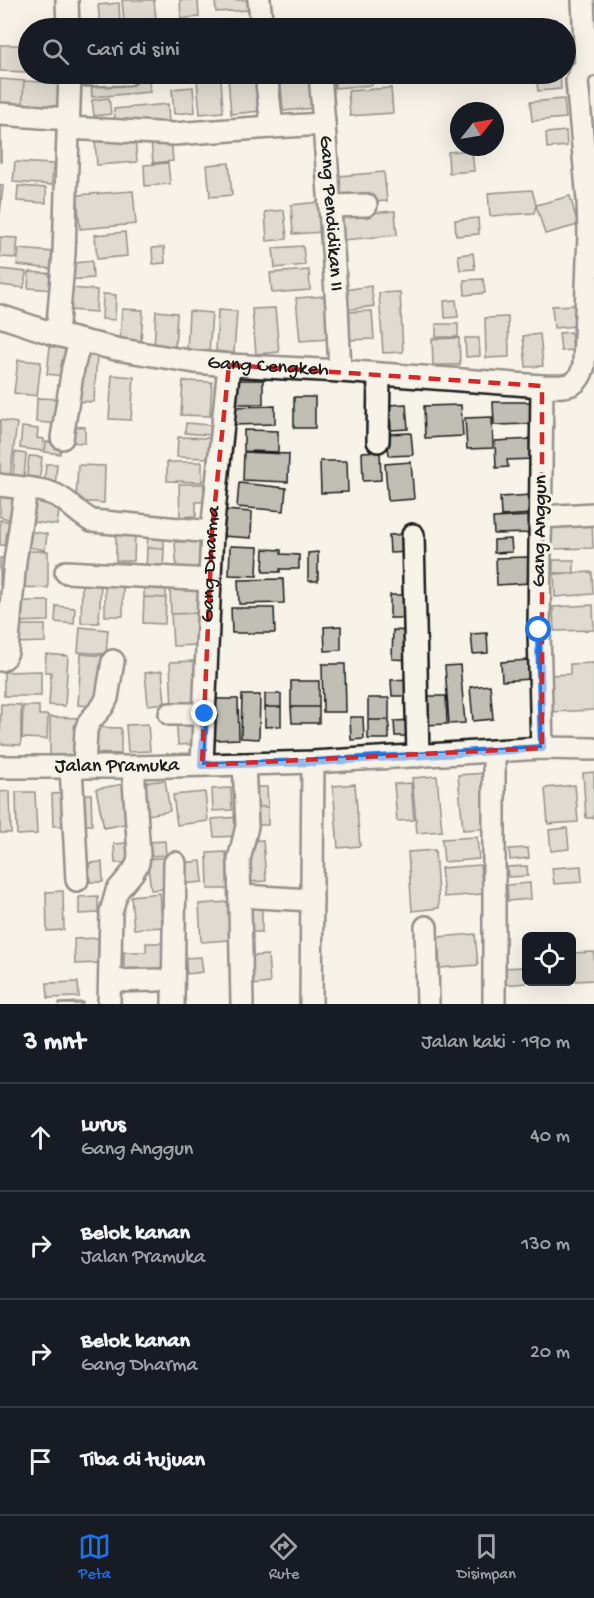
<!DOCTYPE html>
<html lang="id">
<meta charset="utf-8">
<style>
:root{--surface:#171b24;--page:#242831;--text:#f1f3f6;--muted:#9ea1a6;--line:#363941;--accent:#1a73e8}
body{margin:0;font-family:"Gochi Hand",sans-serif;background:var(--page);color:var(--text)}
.controls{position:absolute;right:18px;bottom:18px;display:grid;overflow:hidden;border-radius:9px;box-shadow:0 6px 24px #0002}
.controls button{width:54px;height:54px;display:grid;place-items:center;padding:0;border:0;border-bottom:2px solid var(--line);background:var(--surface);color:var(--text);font:30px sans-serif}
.compass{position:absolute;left:450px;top:102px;width:54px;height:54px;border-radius:50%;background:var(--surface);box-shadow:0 6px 24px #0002;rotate:59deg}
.stop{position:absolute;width:18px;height:18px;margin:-14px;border:4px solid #1a73e8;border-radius:50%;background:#fff}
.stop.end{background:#1a73e8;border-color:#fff;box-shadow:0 2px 6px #0008}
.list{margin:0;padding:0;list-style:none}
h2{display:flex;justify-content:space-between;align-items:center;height:78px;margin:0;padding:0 24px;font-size:26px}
h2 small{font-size:20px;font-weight:400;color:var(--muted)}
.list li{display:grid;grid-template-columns:39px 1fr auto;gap:18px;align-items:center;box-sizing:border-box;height:108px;padding:0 24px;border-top:2px solid var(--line)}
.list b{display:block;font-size:22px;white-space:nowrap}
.list p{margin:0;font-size:20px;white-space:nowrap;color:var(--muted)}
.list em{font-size:20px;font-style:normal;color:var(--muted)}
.icon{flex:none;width:33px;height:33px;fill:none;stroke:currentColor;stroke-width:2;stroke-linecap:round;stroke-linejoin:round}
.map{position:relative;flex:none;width:594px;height:1004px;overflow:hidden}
.search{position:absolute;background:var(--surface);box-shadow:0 6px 24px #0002;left:18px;right:18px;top:18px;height:66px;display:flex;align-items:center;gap:15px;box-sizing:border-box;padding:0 21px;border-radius:33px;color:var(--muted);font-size:22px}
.sheet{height:510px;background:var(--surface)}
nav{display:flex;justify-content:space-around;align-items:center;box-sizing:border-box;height:84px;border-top:2px solid var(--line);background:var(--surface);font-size:16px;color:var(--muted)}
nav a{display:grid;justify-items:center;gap:3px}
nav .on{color:var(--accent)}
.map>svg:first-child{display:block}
</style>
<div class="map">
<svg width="594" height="1004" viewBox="0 0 594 1004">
<rect width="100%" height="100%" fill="#f7f3e8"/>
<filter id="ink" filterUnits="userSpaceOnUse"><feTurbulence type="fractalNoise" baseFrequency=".0167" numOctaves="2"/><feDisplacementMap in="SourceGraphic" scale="12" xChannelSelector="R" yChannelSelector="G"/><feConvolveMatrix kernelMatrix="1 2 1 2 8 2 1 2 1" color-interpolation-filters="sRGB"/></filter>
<g filter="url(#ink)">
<path fill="#c0beb5" stroke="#1c1c1c" stroke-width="1.5" d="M122,0H154L156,19L124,22Z
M180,0H198L199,17L181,19Z
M215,0H250V10L216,12Z
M119,3L120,23L100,24L98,5Z
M248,18L249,28H218V21Z
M557,19V28H520L519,22Z
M203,23V28H179L178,25Z
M0,45H28V72L0,71Z
M280,74H310L314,108L283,111Z
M334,74H371L372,85L335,88Z
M536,74H560L561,89L538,91Z
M258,75L262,111L231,114L228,78Z
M149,77L150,92L92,97L91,82Z
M221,78L223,112L200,114L197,80Z
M0,79L24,81L22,112L0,111Z
M24,81L64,83L62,114L22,112Z
M193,87L195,112L174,114L172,89Z
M391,88L393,113L350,116L348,91Z
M109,98L111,114L94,116L92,100Z
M564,99L566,118L532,121L530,102Z
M168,104L169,125L116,130L114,109Z
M0,125H1V162H0Z
M566,131L567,146L547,148L546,133Z
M135,137L137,162L97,165L95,141Z
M171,138L173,161L153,163L151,140Z
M472,150L474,171L449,173L448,152Z
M15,162L53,164L52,185L13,182Z
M168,163L170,184L145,186L144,165Z
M229,163L232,195L210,197L207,165Z
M384,172L387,201L342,204L339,176Z
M0,185L3,186L0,214Z
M18,186L46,188V203L17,201Z
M532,190L536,205L534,213L490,216L488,193Z
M133,191L136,224L80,229L77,195Z
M570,196L578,225L545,234L536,205Z
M319,202L322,232L293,234L291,205Z
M284,210L287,239L267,241L265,212Z
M395,211L397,235L344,240L342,215Z
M478,218L479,234L456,236L455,220Z
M125,232L127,256L97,259L95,235Z
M0,237L18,238L16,258L0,257Z
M303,246L305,265L275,268L273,248Z
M164,247L165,263L153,264L152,248Z
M19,249L54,252L52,269L17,265Z
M473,253L475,269L460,270L458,255Z
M92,261L93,278L68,280L66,264Z
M0,269L26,272L24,288L0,285Z
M309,270L310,290L272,293L270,273Z
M29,272L55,274L54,290L28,288Z
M483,279L485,293L465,295L464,280Z
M371,286L374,306L347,310L344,290Z
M69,288L97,290L96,312L68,310Z
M400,292L403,352L383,353L379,293Z
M103,294L116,295L115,320L102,319Z
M326,296L329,339L300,341L296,298Z
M456,300L458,317L445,318L444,301Z
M575,305L577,326L554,328L552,306Z
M275,308L279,352L256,354L252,309Z
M122,309L143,310L141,342L120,340Z
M218,310L237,311L234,353L216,351Z
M156,311L177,313L175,349L154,348Z
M189,311L212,313L209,353L187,351Z
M372,311L374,339L347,340L345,312Z
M508,317L509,357L486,358L485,318Z
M436,324H458V337H436Z
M571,332L573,350L561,351L559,333Z
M540,334L543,366L526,367L523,336Z
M459,338L460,365H433L432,339Z
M465,338H479L480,356L466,357Z
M50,346L66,347L63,376L47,374Z
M78,352L97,354L94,402L75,401Z
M18,360L41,362L37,396L14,393Z
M112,375L134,377L131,420L109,419Z
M237,380H263V404H237Z
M183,381L212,382L210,416L181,415Z
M294,397H315V428H294Z
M37,398L63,399L62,424L36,422Z
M493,402H534V424L494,425Z
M406,404L408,429L391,430L389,405Z
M461,405L463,436L425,438L424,406Z
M275,406V424L231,425V407Z
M492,417L493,448L467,449L465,418Z
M0,420L17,423L10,477L0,476Z
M186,423L211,425V435L185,433Z
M65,426L85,427V443L64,442Z
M22,427L38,429L37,438L44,439L43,451L20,448Z
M244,430L278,431V452L244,451Z
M411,433L413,455L389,456L387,434Z
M178,437L210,438L209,458L177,457Z
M532,439L533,459L507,460L508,467L496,468L495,441Z
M46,442L61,443L60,454L45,452Z
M380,451L381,480L363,481L362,452Z
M15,452L26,454L24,476L13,475Z
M244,452L289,454L288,482L243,480Z
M29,456L42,457L39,485L26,484Z
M320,461H347L348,492L321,493Z
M167,462H202V482L167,481Z
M411,462L414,499L388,501L385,464Z
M46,464H57L55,488L44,487Z
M78,465L105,466L104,503L76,501Z
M239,483L286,488L284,511L237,507Z
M179,484H204V502H196V516L180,517Z
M0,489L23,493L18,521L0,517Z
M531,495L532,514L501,516L500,497Z
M29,499L60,503L57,525L26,521Z
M223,510L252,512L251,538L222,536Z
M530,516L531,533L494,534L493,518Z
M592,519L593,548L551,549L550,520Z
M0,520L15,522L12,546L0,545Z
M23,530L47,534L45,550L21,546Z
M116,531L135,532L134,561H116Z
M148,533H164V549L147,548Z
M410,534L411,552L390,553L389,535Z
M511,539L512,552L494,553V540Z
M200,541L201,570L177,571L175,542Z
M230,546L258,547L257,576L229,575Z
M147,548L164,549L163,573L146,572Z
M264,549L281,550V554L299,555V569H280V572H263Z
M20,551H48V588L19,587Z
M318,552V581H308V553Z
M529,557L530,583L497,585L496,558Z
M0,558L10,559L7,586L0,585Z
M553,560H574V573H553Z
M592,572L593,594L555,597L554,574Z
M283,579L284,603L239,604L238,580Z
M82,581L101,582L99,623H81Z
M105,581H123V616H105Z
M144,584L166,585V598L144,597Z
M198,587L199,613L171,614L170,588Z
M390,595H411L410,618H390Z
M144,597L166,598L165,624L143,623Z
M16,601H49V621L16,622Z
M593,605L594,630L554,631L553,607Z
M56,606L75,608L74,624L55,622Z
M231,608H274L275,633H232Z
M199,613L200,645L173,646L171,614Z
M14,625H45V642L14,643Z
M341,626V650L325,651L324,627Z
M80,627L108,630L106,654L78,652Z
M393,630L412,631V660L392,659Z
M487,633L488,653L473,654L471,634Z
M46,654L68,656L65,706L49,705L51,672H45Z
M81,654L106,656L102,707L78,705Z
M528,660L530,679L502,681L501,662Z
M196,661L197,709L172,710L170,662Z
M594,663V710L550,712L548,675L570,674V664Z
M322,664H345L346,712H323Z
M460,665L465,723L449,724L445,666Z
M41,671V696H4V672Z
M162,671L165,703L148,705L145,673Z
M411,679V696H392L391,680Z
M291,681H319V707H291Z
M490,685L493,719L473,721L470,687Z
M265,694H281V707H265Z
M242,695H260L259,739L241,738Z
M423,696H446L447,724L424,725Z
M368,698H389V720H368Z
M214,699H238L239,739L215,740Z
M1,704L21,705V745L0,744Z
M23,706H39V715H48L47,739L22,738Z
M265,707H281V726L265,727Z
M291,707H319V723H292Z
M196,716L197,744L178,745L176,718Z
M50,717L81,718L80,756L50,755Z
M350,717H363L364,739L351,740Z
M368,720H389V739H368Z
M414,720V736H395L394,721Z
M148,724L150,751L128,752L126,725Z
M89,727L121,728V754L88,753Z
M594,772V818H586L583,773Z
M486,773L490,828L463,830L458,775Z
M437,776L442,831L417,833L412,778Z
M165,780L170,811L148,815L142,783Z
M411,783L414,820L397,821L394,784Z
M123,784L130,823L104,828L96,789Z
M355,784L360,846L338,848L333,786Z
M575,785L578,822L548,824L545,788Z
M254,787H267L268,807H255Z
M231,788L232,810L213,811L212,789Z
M10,791L11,833H0V792Z
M16,792H35L37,834L17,835Z
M205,792L208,821L177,825L173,795Z
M68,793L69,826H53L52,794Z
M79,794H91L92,825H80Z
M255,807H268V825H255Z
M239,817L241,836L214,837L212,819Z
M567,828L569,849L551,851L549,830Z
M477,837L479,859L444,862L442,839Z
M263,840L266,881L249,882L246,841Z
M165,841L166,855L149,856L148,842Z
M128,843L129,863H115L114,844Z
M528,848L529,858L510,860L509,849Z
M435,850L439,908L412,911L408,852Z
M226,852L228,889H208L207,853Z
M168,857L172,888L151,890L147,859Z
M201,861L203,882L183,884L181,863Z
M102,862L103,882H90L89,863Z
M480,865L483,894L444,897L441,868Z
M527,866L528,876L508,877L507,867Z
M581,866L582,882L554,884L552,868Z
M530,883L531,899L508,901L507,885Z
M63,891L64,930L47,931L46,892Z
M160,893L162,927L134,929L131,896Z
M98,896V913L79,914V897Z
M228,902L230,940L201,942L199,904Z
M246,903H262V932H246Z
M475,934L478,965L440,968L438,937Z
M99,938L100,963L75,964L74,939Z
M146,943H168V974L124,975V952H146Z
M594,952V980L576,981L573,953Z
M268,955L270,983L253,985L251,956Z
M201,957L203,972L187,974L185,958Z
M524,967L526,983L504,985L502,968Z
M78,982L79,997L48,998L47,983Z
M83,1002V1004H59V1003Z"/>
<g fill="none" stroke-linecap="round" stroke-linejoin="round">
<g stroke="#1c1c1c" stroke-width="26">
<g id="minor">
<path d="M67,0L68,28"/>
<path d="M259,0L262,28"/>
<path d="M583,0L586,66"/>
<path id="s1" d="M266,74L272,127L324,124L337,307L340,371"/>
<path d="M320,74L324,124"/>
<path d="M70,75L128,74"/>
<path d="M0,114L69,119"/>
<path d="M69,128L174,134L272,127"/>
<path d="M330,206L366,205"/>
<path id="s2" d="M0,316L57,335L116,349L195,362L229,365L340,371L542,386C565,386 578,390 584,365L589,234L588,200L577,81C579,71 584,67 594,64"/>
<path d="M57,335L64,253L70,74"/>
<path d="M542,386L539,630L542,748"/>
<path d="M62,438L73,368L80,341"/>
<path d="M378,441L379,374"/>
<path d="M0,485C18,488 46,488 61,498C72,505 80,515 92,521L212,532"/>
<path d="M541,517L594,514"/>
<path d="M413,535L418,756"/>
<path d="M66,572L210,580"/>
<path d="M0,660L4,658L7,652L15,561L26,489"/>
<path d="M170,714H205"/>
<path id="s3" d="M202,765L212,532L229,365"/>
<path id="s4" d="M0,767H133L244,764L313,762L542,748L594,749"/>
<path d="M71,767L77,880"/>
<path d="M84,767L86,730L89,722L103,706L107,698L113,661"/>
<path d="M240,896L312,900"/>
<path d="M426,927L428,1004"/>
<path d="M110,981L158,980"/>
<path d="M109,1004L111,912L117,891L133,872L138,863L139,854L133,767"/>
<path d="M173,1004L175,863"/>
<path d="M242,1004L239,860L247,826L244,764"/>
<path d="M311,1004L313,762"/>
<path d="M494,1004V752"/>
</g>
</g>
<use href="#minor" stroke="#f7f3e8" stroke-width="21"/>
</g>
</g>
<g fill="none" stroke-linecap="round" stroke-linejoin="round" filter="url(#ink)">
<path stroke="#1a73e8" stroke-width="8" d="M205,714L202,765L313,762L542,748L539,630"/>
</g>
<path d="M0 0H594V1004H0ZM229,365L542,386V748L202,765L212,532Z" fill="#f7f3e8" fill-opacity=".55" fill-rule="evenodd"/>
<path fill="none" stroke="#d62828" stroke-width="4.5" stroke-dasharray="12 8" stroke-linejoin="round" d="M229,365L542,386V748L202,765L212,532Z"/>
<g text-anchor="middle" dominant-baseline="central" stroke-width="6" stroke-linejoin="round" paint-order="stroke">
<g font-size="20" fill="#1c1c1c" stroke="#f7f3e8">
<text stroke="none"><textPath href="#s1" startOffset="195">Gang Pendidikan II</textPath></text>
<text stroke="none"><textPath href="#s2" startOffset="274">Gang Cengkeh</textPath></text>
<text transform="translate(541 531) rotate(-89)">Gang Anggun</text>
<text stroke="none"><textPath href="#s3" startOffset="201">Gang Dharma</textPath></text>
<text stroke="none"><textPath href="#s4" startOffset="117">Jalan Pramuka</textPath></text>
</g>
</g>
</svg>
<div class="controls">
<button><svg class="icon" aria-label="locate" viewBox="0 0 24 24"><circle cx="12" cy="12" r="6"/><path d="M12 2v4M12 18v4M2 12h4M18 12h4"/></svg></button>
</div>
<svg class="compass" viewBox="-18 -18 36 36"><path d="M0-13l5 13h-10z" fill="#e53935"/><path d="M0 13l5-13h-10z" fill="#9ea1a6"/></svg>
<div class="stop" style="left:539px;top:630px"></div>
<div class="stop end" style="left:205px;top:714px"></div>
<div class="search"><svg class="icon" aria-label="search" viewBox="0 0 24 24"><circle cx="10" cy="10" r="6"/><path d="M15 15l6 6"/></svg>Cari di sini</div>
</div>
<section class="sheet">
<h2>3 mnt<small>Jalan kaki · 190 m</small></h2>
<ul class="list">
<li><svg class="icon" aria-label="ahead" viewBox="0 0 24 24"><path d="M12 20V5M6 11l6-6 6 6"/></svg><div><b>Lurus</b><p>Gang Anggun</p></div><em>40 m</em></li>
<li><svg class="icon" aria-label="right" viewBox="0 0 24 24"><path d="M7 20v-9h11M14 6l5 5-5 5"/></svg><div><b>Belok kanan</b><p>Jalan Pramuka</p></div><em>130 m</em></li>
<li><svg class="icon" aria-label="right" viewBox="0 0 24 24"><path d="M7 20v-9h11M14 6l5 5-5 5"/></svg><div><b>Belok kanan</b><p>Gang Dharma</p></div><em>20 m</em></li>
<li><svg class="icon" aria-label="arrive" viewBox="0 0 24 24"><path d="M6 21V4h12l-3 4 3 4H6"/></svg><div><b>Tiba di tujuan</b></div></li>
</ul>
</section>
<nav>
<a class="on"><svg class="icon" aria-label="map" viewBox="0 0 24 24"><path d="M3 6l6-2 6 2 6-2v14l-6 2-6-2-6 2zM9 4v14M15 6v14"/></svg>Peta</a>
<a><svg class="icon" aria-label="directions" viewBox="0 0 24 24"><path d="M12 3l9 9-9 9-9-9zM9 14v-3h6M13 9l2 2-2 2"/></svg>Rute</a>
<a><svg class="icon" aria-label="saved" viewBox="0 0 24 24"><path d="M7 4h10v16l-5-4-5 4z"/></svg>Disimpan</a>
</nav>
